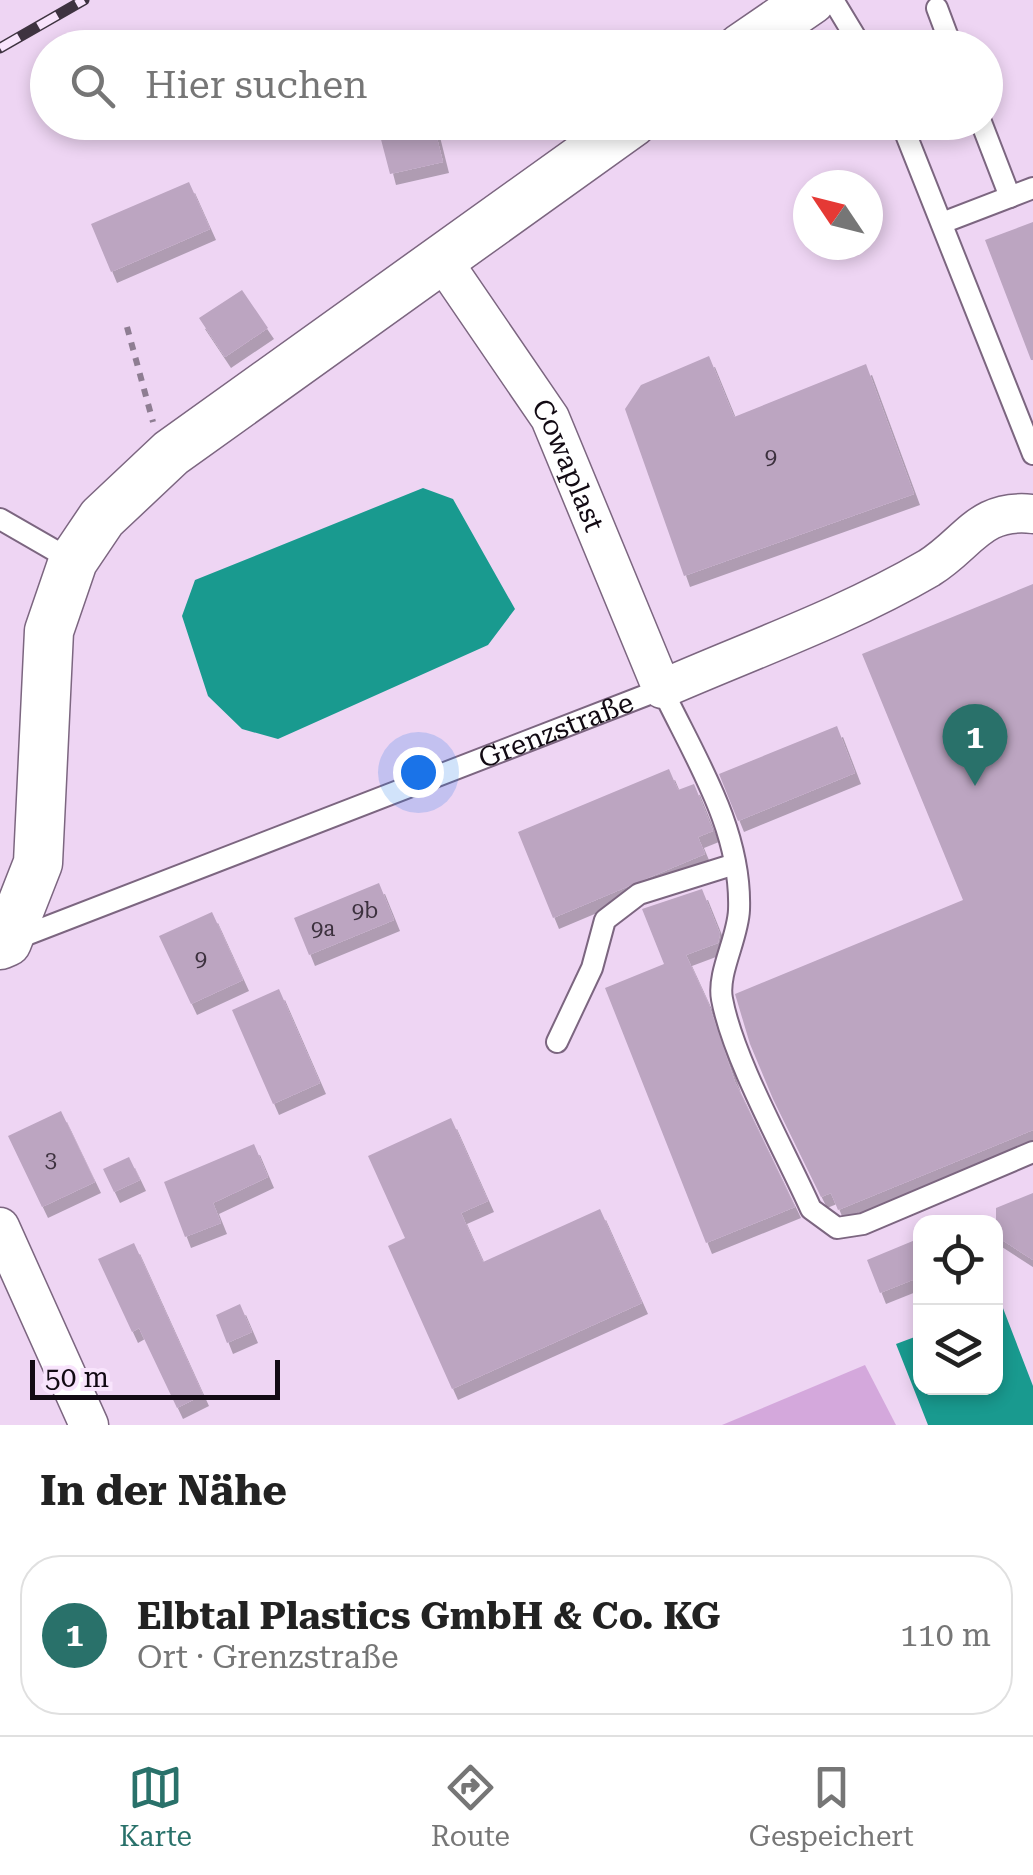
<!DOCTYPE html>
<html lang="de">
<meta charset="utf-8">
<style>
:root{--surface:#fff;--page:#f6f6f6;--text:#222;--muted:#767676;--line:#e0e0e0;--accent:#29716a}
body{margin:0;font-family:"Roboto Serif",serif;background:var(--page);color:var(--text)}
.controls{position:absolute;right:30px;bottom:30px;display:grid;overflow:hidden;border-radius:20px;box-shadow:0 5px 15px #0003}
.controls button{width:90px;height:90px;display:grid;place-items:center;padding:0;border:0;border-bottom:2px solid var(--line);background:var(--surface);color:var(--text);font:50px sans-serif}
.compass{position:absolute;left:793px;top:170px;width:90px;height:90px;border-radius:50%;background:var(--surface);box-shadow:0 5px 15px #0003;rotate:305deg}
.scale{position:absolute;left:30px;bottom:25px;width:250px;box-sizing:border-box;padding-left:10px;border:5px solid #120a13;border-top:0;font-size:28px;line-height:35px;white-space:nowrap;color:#120a13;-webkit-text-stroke:8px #f8e4fc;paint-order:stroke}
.you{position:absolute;left:418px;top:772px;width:35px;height:35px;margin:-25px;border:8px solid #fff;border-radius:50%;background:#1a73e8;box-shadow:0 0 0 15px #1a73e833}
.badge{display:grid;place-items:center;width:65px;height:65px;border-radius:50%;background:var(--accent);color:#fff;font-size:32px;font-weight:700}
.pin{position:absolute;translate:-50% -82px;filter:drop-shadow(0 2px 5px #0008)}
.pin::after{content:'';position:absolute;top:52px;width:35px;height:30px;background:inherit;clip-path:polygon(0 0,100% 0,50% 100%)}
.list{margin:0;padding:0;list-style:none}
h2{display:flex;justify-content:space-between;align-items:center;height:130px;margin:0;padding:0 40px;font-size:42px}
h2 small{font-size:32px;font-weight:400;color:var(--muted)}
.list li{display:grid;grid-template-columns:65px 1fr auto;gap:30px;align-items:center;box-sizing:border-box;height:160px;margin:0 20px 20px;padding:0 20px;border:2px solid var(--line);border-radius:40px}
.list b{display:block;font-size:38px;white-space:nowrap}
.list p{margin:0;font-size:32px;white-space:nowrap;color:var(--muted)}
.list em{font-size:32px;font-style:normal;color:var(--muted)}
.icon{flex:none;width:55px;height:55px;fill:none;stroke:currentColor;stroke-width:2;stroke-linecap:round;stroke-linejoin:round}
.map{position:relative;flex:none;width:1033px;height:1425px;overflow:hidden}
.search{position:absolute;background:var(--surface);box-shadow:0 5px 15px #0003;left:30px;right:30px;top:30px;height:110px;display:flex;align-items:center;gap:25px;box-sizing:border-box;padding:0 35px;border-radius:55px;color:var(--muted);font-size:38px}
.sheet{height:310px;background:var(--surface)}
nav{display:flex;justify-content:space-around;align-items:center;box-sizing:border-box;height:140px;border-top:2px solid var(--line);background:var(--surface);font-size:28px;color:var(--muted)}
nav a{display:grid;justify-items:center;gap:5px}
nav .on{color:var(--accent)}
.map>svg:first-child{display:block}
</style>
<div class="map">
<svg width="1033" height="1425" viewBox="0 0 1033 1425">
<defs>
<filter id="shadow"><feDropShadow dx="6" dy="11" stdDeviation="0" flood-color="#0004"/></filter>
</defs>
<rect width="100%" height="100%" fill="#eed5f3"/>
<path fill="#d4a8dc" d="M865,1365L896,1425H722Z"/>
<path fill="#199a8f" d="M423,488L453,499L515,609L488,645L278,739L242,729L208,696L182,616L195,580Z
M1001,1303L1033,1386V1425H928L896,1344L920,1335V1388H996V1305Z"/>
<path fill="#bca5c1" filter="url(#shadow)" d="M403,122H433L443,162L390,174L378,128Z
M189,182L210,229L111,272L91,224Z
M1033,222V360H1031L985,240Z
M242,290L268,328L225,357L199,318Z
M709,356L734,417L866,364L914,494L684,576L625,409L641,385Z
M1033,584V1130L838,1210L831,1193L821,1197L773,1099L750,1044L735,994L963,900L862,654Z
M837,726L855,773L738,821L719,774Z
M669,769L678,790L694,784L701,801L713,831L698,837L705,854L553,918L518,832Z
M379,883L394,920L309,955L294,918Z
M702,889L720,934L718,943L686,955L709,1005L735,1082L795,1207L706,1243L605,988L664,964L642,909Z
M212,912L243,980L191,1004L159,936Z
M279,989L320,1083L273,1104L232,1010Z
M61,1111L95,1182L42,1207L8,1136Z
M451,1118L488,1201L461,1213L483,1262L600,1209L642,1303L452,1389L388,1246L405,1238L368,1156Z
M254,1144L268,1177L213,1203L221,1223L185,1237L164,1182Z
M129,1157L140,1180L114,1192L103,1169Z
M1033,1193V1260L996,1236V1208Z
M920,1238V1277L880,1293L867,1260Z
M134,1243L203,1395L177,1408L139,1328L132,1332L98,1259Z
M240,1304L252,1332L227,1343L216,1315Z"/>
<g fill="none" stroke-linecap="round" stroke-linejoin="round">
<g stroke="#7c6680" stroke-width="24">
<g id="service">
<path d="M833,0L862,48"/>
<path d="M937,8L952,48"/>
<path d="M901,122L1033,454"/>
<path d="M981,122L1010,197"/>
<path d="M942,223L1033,188"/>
<path d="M0,519L73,561"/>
<path id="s1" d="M13,940L662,689C695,758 742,830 739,910C738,938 717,973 722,999C733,1059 785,1151 811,1209L837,1228L863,1224L1033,1152"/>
<path d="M557,1042L592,968L605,920L639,894L735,864"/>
</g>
</g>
<g stroke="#7c6680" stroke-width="41">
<g id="minor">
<path id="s2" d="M442,260L550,418L662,689C751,650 845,617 929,568C969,543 979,508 1033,514"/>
<path d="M0,1227L89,1425"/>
</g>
</g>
<g stroke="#7c6680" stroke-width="51">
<path id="tertiary" d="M741,48L811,0
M0,945L7,942L38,863L49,631L73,561L102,518L171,453L633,122"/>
</g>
<path stroke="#8e7d92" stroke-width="6" stroke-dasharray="8 8" stroke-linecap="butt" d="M127,327L153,422"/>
<use href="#service" stroke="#fff" stroke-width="20"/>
<use href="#minor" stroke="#fff" stroke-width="38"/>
<use href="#tertiary" stroke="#fff" stroke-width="48"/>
<g stroke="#3e3340" stroke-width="11">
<path id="rail" d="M0,48L84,0"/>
</g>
<use href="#rail" stroke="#f8e4fc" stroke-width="8" stroke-dasharray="22" stroke-linecap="butt"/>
</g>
<g text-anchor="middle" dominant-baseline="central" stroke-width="9" stroke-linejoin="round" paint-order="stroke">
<g font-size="22" fill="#3c313e">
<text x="771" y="456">9</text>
<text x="365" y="910">9b</text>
<text x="323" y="928">9a</text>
<text x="201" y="958">9</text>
<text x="51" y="1159">3</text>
</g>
<g font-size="28" fill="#120a13" stroke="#f8e4fc">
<text stroke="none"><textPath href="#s2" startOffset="242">Cowaplast</textPath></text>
<text stroke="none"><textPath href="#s1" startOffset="582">Grenzstraße</textPath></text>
</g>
</g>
</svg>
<div class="controls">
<button><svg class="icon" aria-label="locate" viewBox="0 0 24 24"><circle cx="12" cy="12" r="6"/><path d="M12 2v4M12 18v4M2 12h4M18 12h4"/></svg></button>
<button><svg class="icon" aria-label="layers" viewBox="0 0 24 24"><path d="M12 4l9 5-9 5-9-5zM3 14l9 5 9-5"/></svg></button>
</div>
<svg class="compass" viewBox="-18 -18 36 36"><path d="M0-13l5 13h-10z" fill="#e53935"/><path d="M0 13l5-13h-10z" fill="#767676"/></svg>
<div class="scale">50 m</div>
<div class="you"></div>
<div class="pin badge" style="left:975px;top:786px">1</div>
<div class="search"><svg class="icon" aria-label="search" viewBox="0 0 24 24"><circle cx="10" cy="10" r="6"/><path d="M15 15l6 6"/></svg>Hier suchen</div>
</div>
<section class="sheet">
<h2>In der Nähe<small></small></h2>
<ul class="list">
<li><span class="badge">1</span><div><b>Elbtal Plastics GmbH &amp; Co. KG</b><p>Ort · Grenzstraße</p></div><em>110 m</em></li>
</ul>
</section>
<nav>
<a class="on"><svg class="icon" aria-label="map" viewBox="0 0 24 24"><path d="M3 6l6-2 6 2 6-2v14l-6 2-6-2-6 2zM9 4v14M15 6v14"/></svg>Karte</a>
<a><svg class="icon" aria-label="directions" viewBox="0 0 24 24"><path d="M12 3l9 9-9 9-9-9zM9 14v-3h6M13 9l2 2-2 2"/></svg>Route</a>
<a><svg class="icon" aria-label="saved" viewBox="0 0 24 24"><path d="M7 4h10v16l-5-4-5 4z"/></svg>Gespeichert</a>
</nav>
